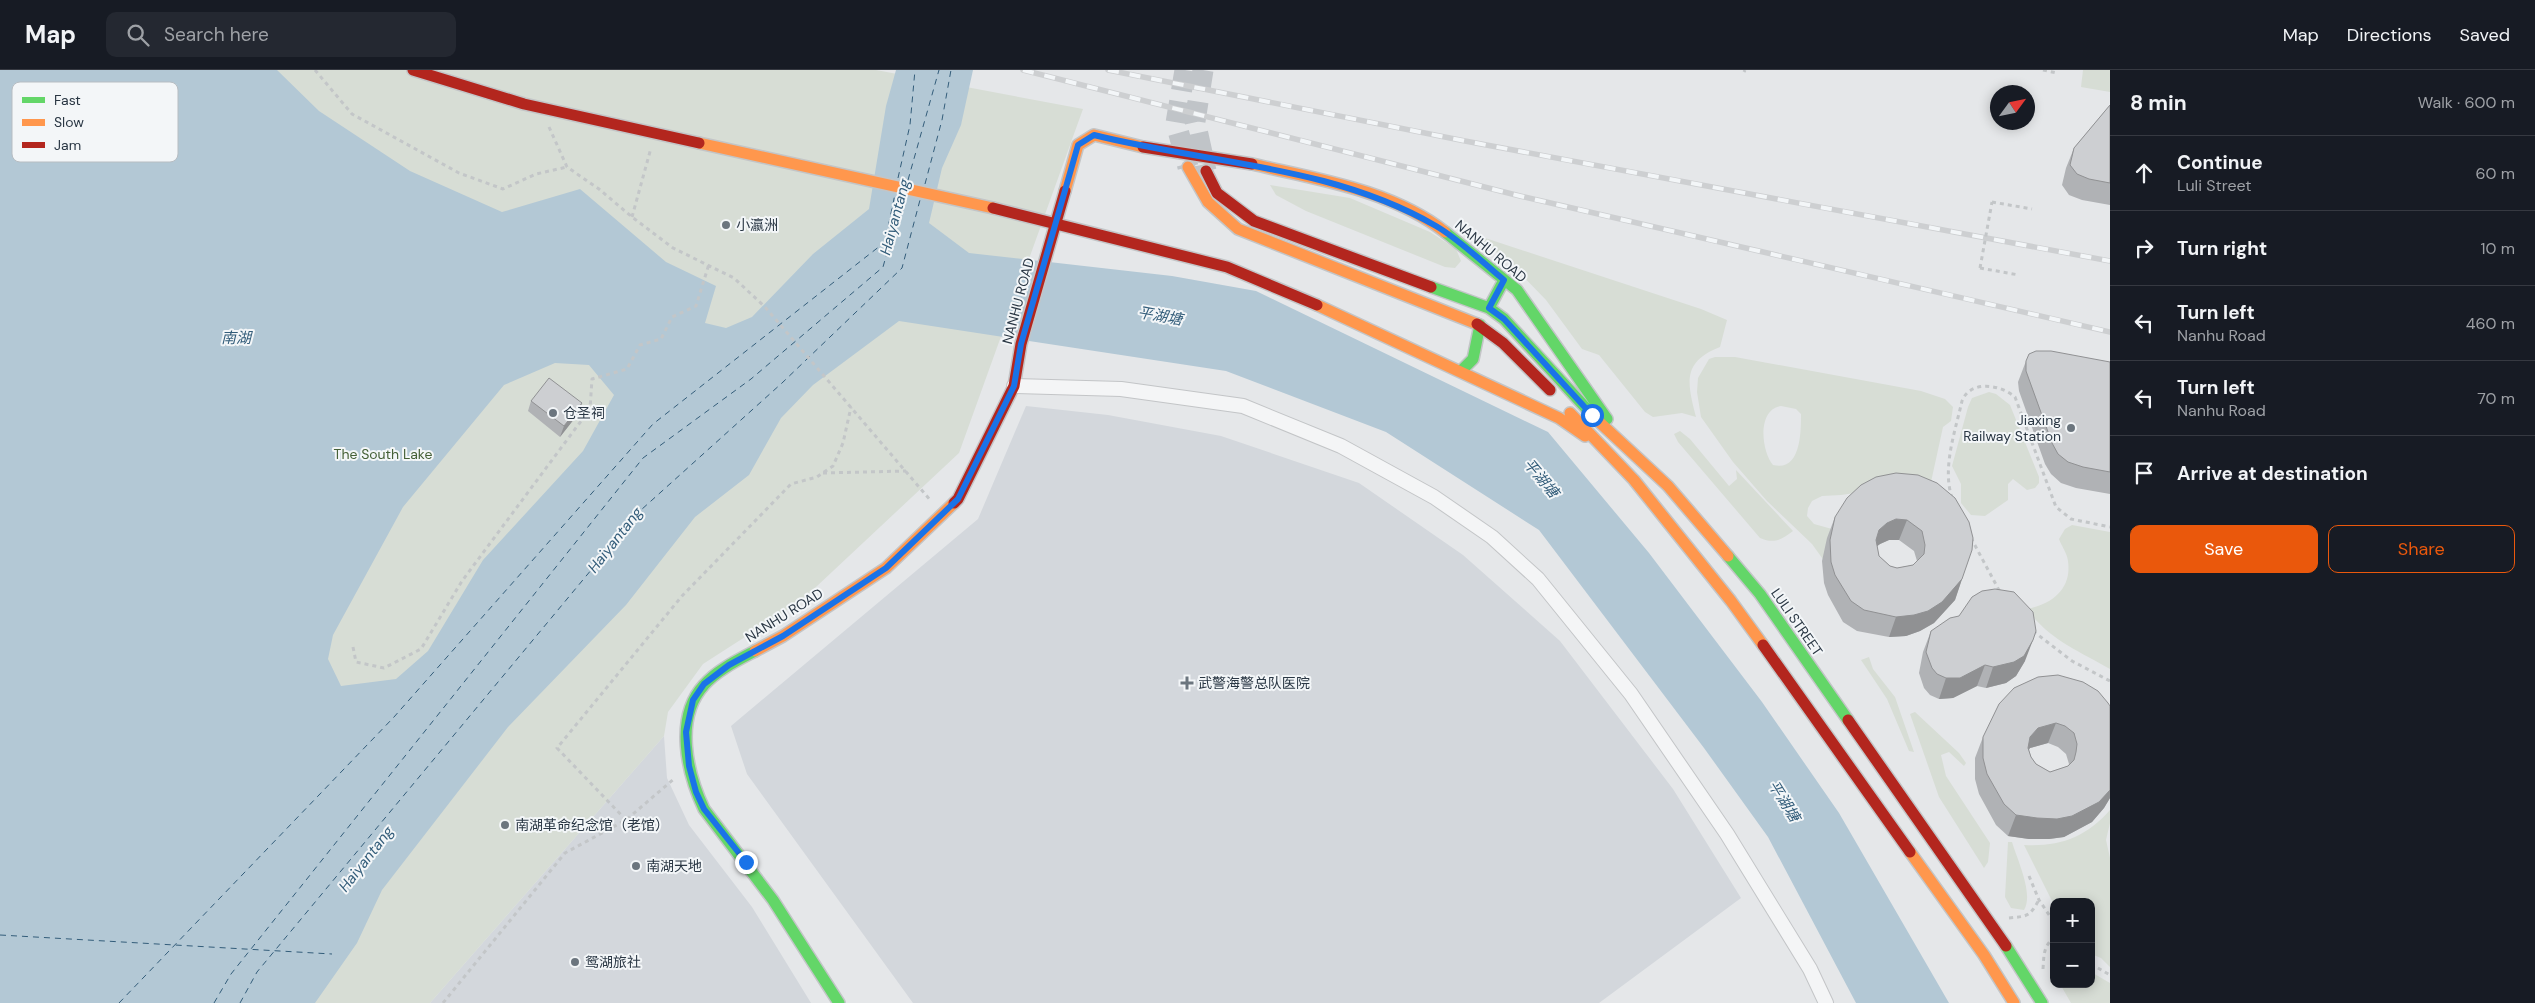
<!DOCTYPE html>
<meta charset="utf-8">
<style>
:root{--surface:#171b24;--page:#242831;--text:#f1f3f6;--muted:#9ea1a6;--line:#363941;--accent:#ea580c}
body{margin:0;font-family:"DM Sans","Noto Sans SC",sans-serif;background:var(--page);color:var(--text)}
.controls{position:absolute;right:15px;bottom:15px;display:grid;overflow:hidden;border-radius:10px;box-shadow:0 2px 12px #0003}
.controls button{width:45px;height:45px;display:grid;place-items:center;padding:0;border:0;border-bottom:1px solid var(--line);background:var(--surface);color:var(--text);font:25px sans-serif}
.compass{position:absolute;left:1990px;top:15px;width:45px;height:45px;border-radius:50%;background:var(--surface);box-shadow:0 2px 12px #0003;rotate:57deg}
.stop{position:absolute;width:15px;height:15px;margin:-11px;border:4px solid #1a73e8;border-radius:50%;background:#fff}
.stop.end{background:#1a73e8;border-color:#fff;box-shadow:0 1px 5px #0008}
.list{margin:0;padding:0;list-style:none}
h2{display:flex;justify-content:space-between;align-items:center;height:65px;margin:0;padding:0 20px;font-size:21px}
h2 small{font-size:16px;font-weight:400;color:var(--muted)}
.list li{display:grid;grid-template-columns:32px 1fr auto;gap:15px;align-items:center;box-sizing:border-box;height:75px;padding:0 20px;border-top:1px solid var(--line)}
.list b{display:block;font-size:19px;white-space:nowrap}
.list p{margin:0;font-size:16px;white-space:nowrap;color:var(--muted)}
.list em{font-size:16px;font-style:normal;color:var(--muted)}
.actions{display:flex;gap:10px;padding:15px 20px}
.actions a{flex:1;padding:11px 0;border:1px solid var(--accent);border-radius:10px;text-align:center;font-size:18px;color:var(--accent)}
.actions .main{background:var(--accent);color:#fff}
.icon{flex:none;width:28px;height:28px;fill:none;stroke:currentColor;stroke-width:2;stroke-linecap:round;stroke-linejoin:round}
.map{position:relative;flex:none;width:2110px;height:933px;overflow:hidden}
header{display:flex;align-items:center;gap:30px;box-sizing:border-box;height:70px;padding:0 25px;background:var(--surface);border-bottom:1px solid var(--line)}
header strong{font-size:24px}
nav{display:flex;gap:28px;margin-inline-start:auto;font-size:18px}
.search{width:350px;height:45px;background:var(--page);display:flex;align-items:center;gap:12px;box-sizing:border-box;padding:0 18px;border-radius:10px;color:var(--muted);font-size:19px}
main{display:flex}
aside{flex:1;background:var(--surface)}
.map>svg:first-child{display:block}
</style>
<header>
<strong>Map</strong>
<div class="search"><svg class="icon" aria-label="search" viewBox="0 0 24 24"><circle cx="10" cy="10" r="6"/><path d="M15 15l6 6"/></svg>Search here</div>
<nav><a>Map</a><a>Directions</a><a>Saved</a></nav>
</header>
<main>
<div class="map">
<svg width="2110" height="933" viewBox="0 0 2110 933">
<rect width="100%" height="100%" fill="#e5e7e9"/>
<path fill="#d3d7dc" d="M1026,336L1108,345L1221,366L1359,413L1463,485L1560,571L1673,719L1741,828L1599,933H913L747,704L731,656L978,449Z
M664,666L667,708L689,755L752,837L811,933H430Z"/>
<path fill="#d7ddd5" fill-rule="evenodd" d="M0,0H876L1083,39L959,383L801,531L703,594L668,642L664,666L430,933H0Z
M2083,0H2110V22L2081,17Z
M1270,115L1350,128L1430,162L1456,179L1461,191L1455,198L1445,197L1306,141L1276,125Z
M1476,165L1701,239L1727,250L1720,277C1682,292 1687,312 1696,347L1682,343L1653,347L1645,342L1599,285L1582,279L1546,230L1516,199Z
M1715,287H1735L1921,321L1945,329L1953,337L1951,351L1943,357L1931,412L1841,425L1822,426L1812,431L1808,438L1807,446L1814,454L1850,464L1835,506L1812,474L1767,431L1733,392L1701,347L1697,322L1698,308L1709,289ZM1781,336L1796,339L1801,344C1801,362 1801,402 1773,395C1761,381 1757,339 1781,336Z
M1989,322L1996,324L2010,335L2039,407V413L2035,418L2027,420L2013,409L2008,414V430L1985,446L1971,445L1961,433V414L1952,396L1968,337L1972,328Z
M1680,361L1690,369L1729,416L1737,409L1736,400L1793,461C1781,470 1774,474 1760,468L1678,372L1674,364Z
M2072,455L2110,462V599C2079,581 2049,570 2027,539C2052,534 2072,519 2068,491C2067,483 2062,477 2059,469L2065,459Z
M1869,587L1873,599L1895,627L1914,682L1909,681L1887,629L1861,590Z
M1915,642L1959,683L1966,693L1964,696L1949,682L1941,685L1946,706L1990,773L1988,792L1984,798L1939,727L1910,644Z
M2110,740V753L2106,770L2110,788V897L2101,888L2091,884V832H2054V835L2024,775C2060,777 2086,767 2110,740Z
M2008,772H2012C2017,789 2034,824 2024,840L2011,838L2005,827Z
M2091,902L2110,913V933H2071L2060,914H2091Z"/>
<path fill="#b3c8d5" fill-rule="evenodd" d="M0,0H277L319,41L410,101L502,142L580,119L666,192L716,216L705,253L726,258L752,247L813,184L869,139L886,36L896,0H973L961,55L942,98L929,153L969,183L1172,206L1256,221L1548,362L1649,483L1762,632L1839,743L1949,933H1856L1768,767L1704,678L1539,460L1386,362L1226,301L899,251L813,315L781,348L749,405L695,447L626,535L508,657L382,820L357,873L315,933H0ZM555,293L589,295L614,325L583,381L483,490L428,581L396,609L341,616L328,589L333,565L403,437L504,315Z"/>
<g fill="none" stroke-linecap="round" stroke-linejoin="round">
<path stroke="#335d7a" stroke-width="1" stroke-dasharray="6 5" stroke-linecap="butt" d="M898,108L910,55L915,0
M908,110L939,0
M925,114L942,50L951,0
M0,865L332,884
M119,933L394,647L653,354L885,172L895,124
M214,933L231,904L643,388L751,309L883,197L903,126
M240,933L257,902L641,440L782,313L902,198L920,130"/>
<path stroke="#c0c4c8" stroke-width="21" stroke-dasharray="21 11" stroke-linecap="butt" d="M1185,0L1176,53L1188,97
M1203,0L1195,51L1206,101"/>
<g stroke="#c3c5c7" stroke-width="16">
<path id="street" d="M1014,316L1121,319L1243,336L1341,376L1434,427L1492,467L1538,509L1631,624L1727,764L1810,899L1826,933"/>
</g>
<g stroke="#c3c5c7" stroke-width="14">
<path id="fast" d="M1445,162L1517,220L1607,349
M1431,217L1489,238L1504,249L1596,349
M1489,238L1504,210
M1461,301L1473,289L1480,255
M1728,486L1760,524L1848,650
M755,581C738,590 717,600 704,615C674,648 687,703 704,739L773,830L839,933
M2006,876L2042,933"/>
</g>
<g stroke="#c3c5c7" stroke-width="14">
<path id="slow" d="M699,73L993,138
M1252,94C1316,109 1392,120 1445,162
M1188,97L1208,132L1238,159L1477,254
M1065,121L1078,75L1094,65L1143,77
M1317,235L1559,348L1585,366
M1570,343L1634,410L1731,531L1763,575
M1596,349L1668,416L1728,486
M755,581L783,566L886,498L954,433
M1910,782L1984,885L2014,933"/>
</g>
<g stroke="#c3c5c7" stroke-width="14">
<path id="jam" d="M413,0L524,34L699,73
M1206,101L1217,123L1254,151L1431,217
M993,138L1227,197L1317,235
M1477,254L1503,273L1550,320
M954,433L958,429L1014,316L1021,274L1065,121
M1763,575L1910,782
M1848,650L2006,876"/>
</g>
<path stroke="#c3c6c8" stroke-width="3" stroke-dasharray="4 4" stroke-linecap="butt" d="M315,0L352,44L459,103L503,119L536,104L567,97
M2043,0L2057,3
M1744,2L1745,0
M549,57L567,97L599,119L632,147L673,178L734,208L765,237L931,431
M1992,132L2032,139
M632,147L651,78
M1980,198L2019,205
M823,403L906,401
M1952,428C1942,398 1955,362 1962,331C1970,310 2000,314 2015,327L2056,437L2071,449L2110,457
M1971,468L2000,522
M2033,561L2072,591L2110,611
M353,577L356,592L384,598L421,579L462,511L590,339L592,309L627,299L640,275L661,269L672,247L696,236L709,194
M626,750L557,678L682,526L791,414L817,407L833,396L843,373L851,337
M2029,806L2039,830L2054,852
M2009,848C2028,846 2029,847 2039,830
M2091,894L2110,905
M2043,899C2044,886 2043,876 2054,868
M443,933L565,783L626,750L675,708"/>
<use href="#street" stroke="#f4f5f6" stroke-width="14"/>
<use href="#fast" stroke="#63d668" stroke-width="11"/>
<use href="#slow" stroke="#ff974d" stroke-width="11"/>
<use href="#jam" stroke="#b3261e" stroke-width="11"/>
<g stroke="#cdcfd1" stroke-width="5.5">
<path id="rail" d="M1023,0L1520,126L2110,262
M1108,0L1465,71L2110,191"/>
</g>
<use href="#rail" stroke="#f3f6f8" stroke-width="4" stroke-dasharray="11" stroke-linecap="butt"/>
<g stroke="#c3c5c7" stroke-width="14" stroke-linecap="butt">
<path id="jam-bridge" d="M1143,77L1252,94"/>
</g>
<path stroke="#c3c6c8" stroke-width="3" stroke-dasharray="4 4" stroke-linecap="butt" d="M1980,198L1992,132"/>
<use href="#jam-bridge" stroke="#b3261e" stroke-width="11"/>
</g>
<path fill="#b0b2b5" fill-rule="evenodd" d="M2110,35V135L2082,130L2069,125L2062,115L2066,98L2074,78Z
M2026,291L2110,292V424L2076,418L2061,413L2051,404L2045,394L2019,321L2018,312Z
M531,331L578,344L560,367L528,341Z
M1896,403L1962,509L1955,530L1934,553L1920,561L1906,566L1889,567L1857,561L1843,552L1828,525L1824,513L1822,491L1827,468L1835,447ZM1889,470H1899L1914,481L1917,491L1913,495L1897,498L1890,496L1879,486L1877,476L1880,474Z
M1931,561L2025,591L2016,606L2006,613L1986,618L1977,616L1953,628L1939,629L1930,625L1924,618L1919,603L1923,582Z
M2110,636V728L2104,738L2092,752L2064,767L2049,769H2029L2008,766L1996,755L1979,724L1975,709V688L1983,667ZM2048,673L2058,677L2066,684L2069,694L2068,696L2050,702L2036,694L2031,687L2029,680L2030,678Z"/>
<path fill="#909193" d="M582,333L578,344L560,367L564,356Z
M1896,449L1907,450L1899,470H1889L1880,474L1872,480L1879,460L1887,453Z
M1962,509L1955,530L1934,553L1920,561L1906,566L1889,567L1896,547Z
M2033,570L2025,591L2016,606L2006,613L1986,618L1993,597Z
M1985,595L1977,616L1953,628L1939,629L1946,608Z
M2056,653L2048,673L2030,678L2022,688L2030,667L2038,658Z
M2110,720V728L2104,738L2092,752L2064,767L2049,769H2029L2008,766L2016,745Z"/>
<path fill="#cdcfd2" stroke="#909193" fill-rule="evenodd" d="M2110,35V113L2089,109L2077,104L2070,95L2074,78Z
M2036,281H2051L2110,292V402L2083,397L2068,392L2058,384L2052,373L2026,301V291L2029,284Z
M549,308L582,333L564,356L531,331Z
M1896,403L1918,405L1937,413L1955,428L1969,452L1973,468L1972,480L1962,509L1942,532L1928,541L1914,545L1896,547L1864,540L1851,531L1835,505L1831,492L1830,470L1835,447L1847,428L1861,415L1876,407ZM1896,449L1907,450L1922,461L1925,475L1924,484L1913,495L1897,498L1890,496L1879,486L1876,470L1879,460L1887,453Z
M1995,519L2014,522L2033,542L2036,561L2033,570L2024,586L2014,592L1993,597L1985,595L1960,608H1946L1937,604L1932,598L1926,582L1931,561L1950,548L1959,546L1972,527L1982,521Z
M2058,605L2083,612L2098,621L2108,633L2110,636V720L2099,732L2072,746L2057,749L2037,748L2016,745L2004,734L1987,704L1983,688V667L1999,634L2014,618L2038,607ZM2056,653L2065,656L2074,663L2077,674L2076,682L2074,690L2068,696L2050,702L2036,694L2031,687L2028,678L2030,667L2038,658Z"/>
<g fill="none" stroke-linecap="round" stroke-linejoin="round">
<path stroke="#1a73e8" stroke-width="6" d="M746,792L704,739L696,722L689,696L686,662L693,630L704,614L729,595L783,566L886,498L958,429L1014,316L1021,274L1078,75L1094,65C1209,94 1331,95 1436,156C1460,170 1482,192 1504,210L1489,238L1504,249L1592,345"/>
</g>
<g fill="#6b757e" stroke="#f3f6f8" stroke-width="2">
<circle cx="726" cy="155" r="5"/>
<circle cx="553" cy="343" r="5"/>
<circle cx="2071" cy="358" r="5"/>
<path d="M1184.5 605.5h5v5h5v5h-5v5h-5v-5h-5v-5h5z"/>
<circle cx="505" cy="755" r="5"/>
<circle cx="636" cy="796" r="5"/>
<circle cx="575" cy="892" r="5"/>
</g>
<g text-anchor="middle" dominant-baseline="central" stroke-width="4" stroke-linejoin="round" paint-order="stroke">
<g font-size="14" fill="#2a3744" stroke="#f3f6f8" text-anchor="start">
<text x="736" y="155">小瀛洲</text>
<text x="563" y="343">仓圣祠</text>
<text x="2061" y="350" text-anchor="end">Jiaxing<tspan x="2061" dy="16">Railway Station</tspan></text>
<text x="1198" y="613">武警海警总队医院</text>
<text x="515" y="755">南湖革命纪念馆（老馆）</text>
<text x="646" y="796">南湖天地</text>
<text x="585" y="892">鸳湖旅社</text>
</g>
<g font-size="14" fill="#2a3744" stroke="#f3f6f8">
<text transform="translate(1491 181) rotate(40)">NANHU ROAD</text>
<text transform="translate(1018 231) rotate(-75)">NANHU ROAD</text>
<text transform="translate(784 545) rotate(-32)">NANHU ROAD</text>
<text transform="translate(1797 552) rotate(55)">LULI STREET</text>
</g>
<g font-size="14" fill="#456037" stroke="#f3f6f8">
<text x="383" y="384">The South Lake</text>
</g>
<g font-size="15" font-style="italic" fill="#335d7a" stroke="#f3f6f8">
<text transform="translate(895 147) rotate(-75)">Haiyantang</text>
<text transform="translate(1160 246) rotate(10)">平湖塘</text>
<text x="236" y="268">南湖</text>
<text transform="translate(1541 408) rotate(50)">平湖塘</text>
<text transform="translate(615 470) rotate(-52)">Haiyantang</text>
<text transform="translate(1784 731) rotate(58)">平湖塘</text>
<text transform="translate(366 789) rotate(-52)">Haiyantang</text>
</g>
</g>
<rect x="12" y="12" width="166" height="80" rx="8" fill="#f3f6f8" stroke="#b7bdc2" stroke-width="1"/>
<rect x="22" y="27" width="23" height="6" fill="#63d668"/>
<rect x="22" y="49" width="23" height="7" fill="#ff974d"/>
<rect x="22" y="72" width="23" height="6" fill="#b3261e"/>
<g font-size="14" fill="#2a3744">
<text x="54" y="35">Fast</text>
<text x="54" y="57">Slow</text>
<text x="54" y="80">Jam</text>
</g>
</svg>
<div class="controls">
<button>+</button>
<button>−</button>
</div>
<svg class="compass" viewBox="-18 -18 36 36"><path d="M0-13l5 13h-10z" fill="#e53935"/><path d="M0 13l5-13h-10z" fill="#9ea1a6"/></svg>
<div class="stop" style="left:1592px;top:345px"></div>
<div class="stop end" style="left:746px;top:792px"></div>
</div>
<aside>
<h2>8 min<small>Walk · 600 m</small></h2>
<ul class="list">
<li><svg class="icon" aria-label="ahead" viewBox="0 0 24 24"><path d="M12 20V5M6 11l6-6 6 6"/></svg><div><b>Continue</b><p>Luli Street</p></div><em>60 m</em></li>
<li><svg class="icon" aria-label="right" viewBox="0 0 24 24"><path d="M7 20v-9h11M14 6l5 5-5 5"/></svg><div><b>Turn right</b></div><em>10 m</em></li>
<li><svg class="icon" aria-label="left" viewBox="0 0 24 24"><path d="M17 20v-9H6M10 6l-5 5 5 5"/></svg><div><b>Turn left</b><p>Nanhu Road</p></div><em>460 m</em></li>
<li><svg class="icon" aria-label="left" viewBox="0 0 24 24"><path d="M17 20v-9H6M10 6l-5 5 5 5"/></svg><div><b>Turn left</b><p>Nanhu Road</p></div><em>70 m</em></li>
<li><svg class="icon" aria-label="arrive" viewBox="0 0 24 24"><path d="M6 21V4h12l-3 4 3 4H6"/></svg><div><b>Arrive at destination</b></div></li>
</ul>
<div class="actions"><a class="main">Save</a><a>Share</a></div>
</aside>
</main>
